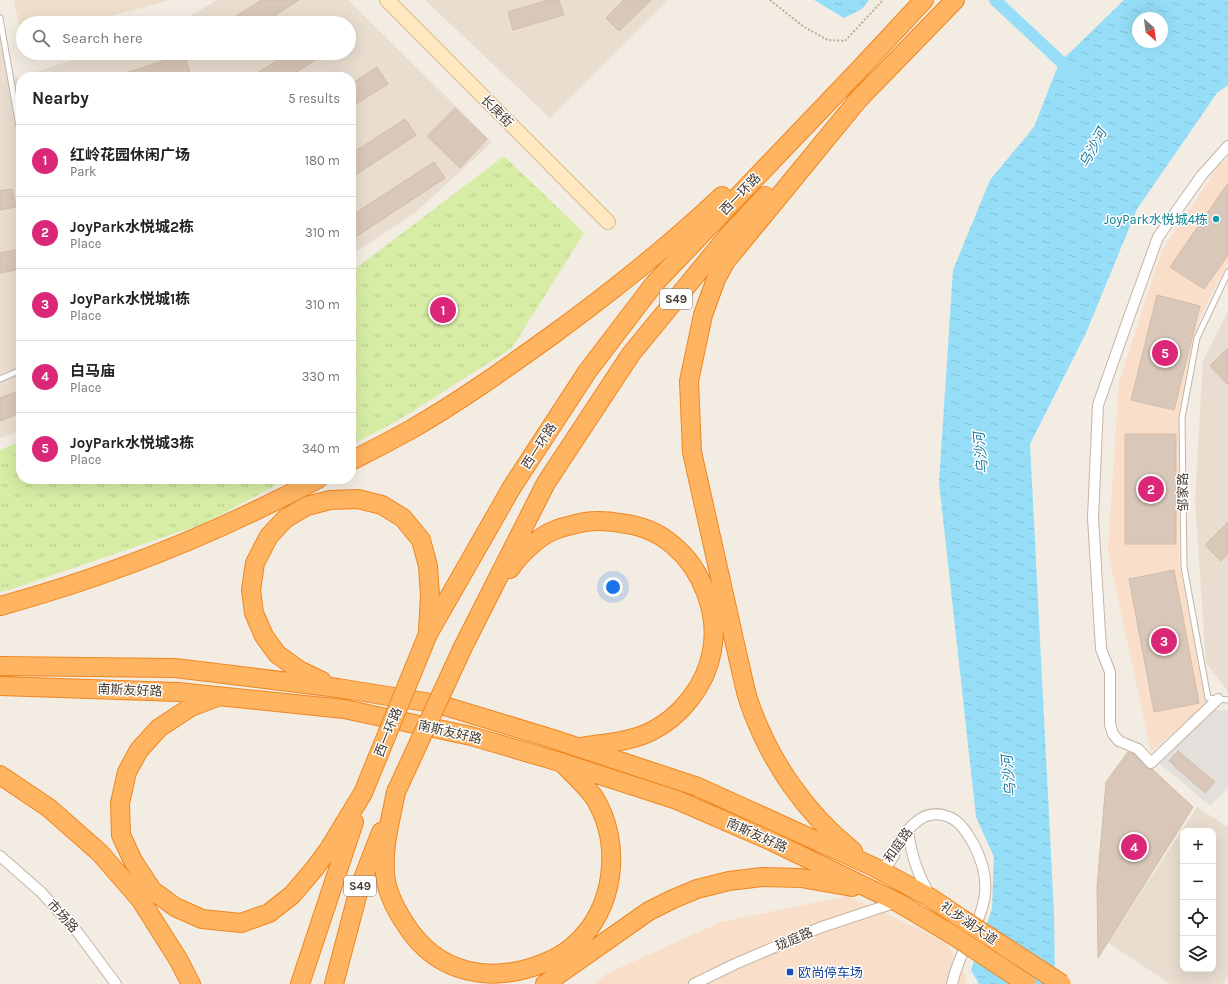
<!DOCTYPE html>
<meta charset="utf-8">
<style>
:root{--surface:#fff;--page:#f2f2f2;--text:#222;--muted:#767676;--line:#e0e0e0;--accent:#db2777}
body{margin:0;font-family:Karla,"Noto Sans SC",sans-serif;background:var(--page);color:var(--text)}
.controls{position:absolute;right:12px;bottom:12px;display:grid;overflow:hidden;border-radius:8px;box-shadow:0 4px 16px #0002}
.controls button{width:36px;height:36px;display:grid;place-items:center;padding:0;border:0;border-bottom:1px solid var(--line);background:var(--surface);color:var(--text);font:20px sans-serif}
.compass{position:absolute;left:1132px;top:12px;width:36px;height:36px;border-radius:50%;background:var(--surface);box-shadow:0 4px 16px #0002;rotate:152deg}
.you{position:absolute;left:613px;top:587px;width:14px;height:14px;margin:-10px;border:3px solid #fff;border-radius:50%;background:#1a73e8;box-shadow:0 0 0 6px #1a73e833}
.badge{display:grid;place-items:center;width:26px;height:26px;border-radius:50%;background:var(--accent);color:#fff;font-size:13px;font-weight:700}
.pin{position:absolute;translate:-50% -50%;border:2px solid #fff;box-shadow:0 1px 4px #0006}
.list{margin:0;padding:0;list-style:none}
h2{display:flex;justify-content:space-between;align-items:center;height:52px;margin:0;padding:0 16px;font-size:17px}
h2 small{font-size:13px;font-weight:400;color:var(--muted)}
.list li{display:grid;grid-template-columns:26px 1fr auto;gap:12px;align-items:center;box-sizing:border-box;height:72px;padding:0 16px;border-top:1px solid var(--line)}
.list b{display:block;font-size:15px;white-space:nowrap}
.list p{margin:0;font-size:13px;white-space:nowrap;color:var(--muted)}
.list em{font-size:13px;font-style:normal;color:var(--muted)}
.icon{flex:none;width:22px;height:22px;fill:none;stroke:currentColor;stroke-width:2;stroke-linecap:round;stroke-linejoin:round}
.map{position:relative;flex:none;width:1228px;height:984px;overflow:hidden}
.search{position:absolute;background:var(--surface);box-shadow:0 4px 16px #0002;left:16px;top:16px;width:340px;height:44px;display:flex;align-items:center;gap:10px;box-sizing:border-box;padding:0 14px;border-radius:22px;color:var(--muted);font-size:15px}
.panel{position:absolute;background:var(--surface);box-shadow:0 4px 16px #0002;left:16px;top:72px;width:340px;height:412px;border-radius:16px}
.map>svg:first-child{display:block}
</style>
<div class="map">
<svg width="1228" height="984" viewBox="0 0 1228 984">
<defs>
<pattern id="grass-tufts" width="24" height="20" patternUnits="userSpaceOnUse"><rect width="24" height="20" fill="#d7eda5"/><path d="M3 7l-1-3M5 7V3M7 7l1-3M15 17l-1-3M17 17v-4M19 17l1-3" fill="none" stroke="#bacc8e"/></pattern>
<pattern id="water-ripples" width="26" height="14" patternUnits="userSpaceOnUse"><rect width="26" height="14" fill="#96def8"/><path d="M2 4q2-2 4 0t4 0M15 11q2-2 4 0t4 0" fill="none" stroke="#83bfd5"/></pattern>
</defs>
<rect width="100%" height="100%" fill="#f3ece2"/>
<path fill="#e8ddcf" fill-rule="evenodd" d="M217,0H348L492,142L416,212L351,255V77H21V431L0,438V9L12,80L93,53H349V23H179Z
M425,0H668L550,118Z
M1228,311V691L1206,663L1195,500L1203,361Z
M1197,807L1228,827V976L1223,984H1171L1108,943ZM1183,831H1213V969H1183Z"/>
<path fill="#f9dec9" d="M1228,158V262L1201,315L1179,410V564L1207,704L1151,752L1108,551L1119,382L1162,250L1220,164Z
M847,896L945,941L966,975L965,984H594L606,974L721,922Z"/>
<path fill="#eedfca" d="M14,0H170L86,23H23V40L22,41Z"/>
<path fill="url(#grass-tufts)" d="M504,156L584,233L512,348L399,420L351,445V272Z
M21,441V479H288L205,523L12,589L0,592V450Z"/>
<path fill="#e3dfdb" d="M1206,709L1228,711V788L1210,806L1157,761Z"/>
<path fill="url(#water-ripples)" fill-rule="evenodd" d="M814,0H869L862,9L844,18Z
M1124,0H1228V85L1217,93L1137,209L1086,333L1030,444L1054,913L1055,984H979L971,970L992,909L994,857L976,817L939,482L953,270L990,180L1034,127L1059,63ZM1138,18H1162V42H1138Z"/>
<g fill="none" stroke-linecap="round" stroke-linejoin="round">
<path stroke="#96def8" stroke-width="12" d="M995,0L1071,71"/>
</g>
<path fill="#d9c8b9" stroke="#d2bca9" d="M262,0H299L263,23H225Z
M548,0H559L564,15L513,30L508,12Z
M624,0H651L619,31L606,18Z
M289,53H326L289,77H251Z
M184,54L190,73L178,77H120V75Z
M377,67L388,84L351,107V84Z
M455,108L487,139L460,168L427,136Z
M405,119L416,135L351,178V154Z
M434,162L445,178L351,240V216Z
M1228,183V255L1204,289L1170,267Z
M12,189L16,207L0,210V191Z
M21,249V269L0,273V253Z
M1157,295L1200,306L1174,410L1131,400Z
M1228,348V385L1210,366Z
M21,390V413L0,421V398Z
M1125,434H1176V544H1125Z
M1228,522V553L1221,561L1205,545Z
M1174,570L1199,703L1154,712L1129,579Z
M1178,751L1215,782L1205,793L1169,761Z
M1128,752L1134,754L1147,768L1152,769L1193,807L1098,958L1097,887L1106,782Z"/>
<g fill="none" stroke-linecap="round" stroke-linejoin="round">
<g stroke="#c2b5a7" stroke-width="7">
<path id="lane" d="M0,18L21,138
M1228,272L1197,338L1182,418L1184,567L1208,698L1228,700
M0,379L21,370"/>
</g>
<g stroke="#c2b5a7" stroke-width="12">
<path id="street" d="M1218,699L1151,763L1138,749L1119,741L1113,734L1110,724V672L1101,649L1093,518L1098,405L1129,317L1158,237L1202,175L1228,146
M908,831C911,853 918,876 930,895
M0,856L41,892L79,934L116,984
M874,867C895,868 893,852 901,839C905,834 910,827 915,823C925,814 937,812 949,817C960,821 967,833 973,843C1006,904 964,929 952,984
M694,984L735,964L819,928L897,902"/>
</g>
<g stroke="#dbbd8e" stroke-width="16">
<path id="secondary" d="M387,0L608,222"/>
</g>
<g stroke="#ef8620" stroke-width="20">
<path id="highway" d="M855,103L955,0
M351,461C371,451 390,441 410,430C459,402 505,369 551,336C610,293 668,247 722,196
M510,569C519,555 539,536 555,530C560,528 567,526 572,525C588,520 604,520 620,523C639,525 658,532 673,545C702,569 719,613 712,651C706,685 681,717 650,732C629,742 604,743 582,747
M0,606C110,576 217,533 318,479
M428,634L512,487L587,372L654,284L855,74L924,0
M463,647L546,483L631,354L727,237L765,196
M0,666L175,668L338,688L438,704L553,739L698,787L874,867L931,898L962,919
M322,681L299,670L277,654L264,636L254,613L251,590L255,563L269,536L285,519L307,506L330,500L358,499L382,505L403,518L421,540L428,566L430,596L428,630
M0,686L178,692L344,709L471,736L563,763L677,800L769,840L897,902L951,934
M217,697L191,707L159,728L139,750L127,772L120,803L121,835L133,861L152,890L175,907L202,919L241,923L269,913L292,895L315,868L329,849L363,793
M0,775L49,808L100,853L140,899L178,959L191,984
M396,792C391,818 383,845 385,873C386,892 396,910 406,925C438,975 492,984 544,963C554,959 565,953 573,946C615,910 623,844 594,797C586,786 573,774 563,764
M853,851C805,813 769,760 749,702C745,690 743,678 740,666L692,452L689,381L703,315L716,279L726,261L863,94
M300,984L354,822
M334,984L359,889L381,832
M545,984L649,911L673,899L697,889L729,881L762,877L801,878L852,887"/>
</g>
<path stroke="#c3ab93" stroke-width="2" stroke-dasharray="2 2" stroke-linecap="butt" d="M770,0L804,27L828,40L845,41L883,0"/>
<use href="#lane" stroke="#fff" stroke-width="5"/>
<use href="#street" stroke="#fff" stroke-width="10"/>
<use href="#secondary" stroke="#ffe7c0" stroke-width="14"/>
<use href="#highway" stroke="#ffb461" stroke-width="18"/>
<g stroke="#ef8620" stroke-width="20" stroke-linecap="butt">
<path id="highway-bridge" d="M396,792L463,647
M363,793L428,634
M962,919L1062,984
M951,934L1027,984"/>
</g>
<use href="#highway-bridge" stroke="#ffb461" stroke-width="18"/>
</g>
<circle fill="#0f9aa8" stroke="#fff" stroke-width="1.5" cx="1216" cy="219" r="4"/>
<rect fill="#1a4fb4" stroke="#fff" stroke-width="1.5" x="786" y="968" width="8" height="8" rx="2"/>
<g text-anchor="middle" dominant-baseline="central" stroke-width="3" stroke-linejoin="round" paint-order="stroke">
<g fill="#fff" stroke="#7d7670" stroke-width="1">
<rect x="660" y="289" width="32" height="20" rx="3"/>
<rect x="344" y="876" width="32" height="20" rx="3"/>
</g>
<g font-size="12" font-weight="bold" fill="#453b32">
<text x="676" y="299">S49</text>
<text x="360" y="886">S49</text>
</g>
<g font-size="13" fill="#453b32" stroke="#fff">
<text transform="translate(497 111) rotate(45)">长庚街</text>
<text transform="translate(740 194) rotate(-46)">西一环路</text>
<text transform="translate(539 446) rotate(-57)">西一环路</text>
<text transform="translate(1183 492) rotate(-91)">邹家路</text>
<text transform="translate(130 690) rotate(2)">南斯友好路</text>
<text transform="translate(388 732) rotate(-68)">西一环路</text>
<text transform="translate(450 732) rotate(13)">南斯友好路</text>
<text transform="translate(757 835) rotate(24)">南斯友好路</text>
<text transform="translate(898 845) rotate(-55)">和庭路</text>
<text transform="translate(63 916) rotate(48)">市场路</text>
<text transform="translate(969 923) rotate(34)">礼步湖大道</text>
<text transform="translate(794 939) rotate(-23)">珑庭路</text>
</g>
<g font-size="13" fill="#0d838f" stroke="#fff" text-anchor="end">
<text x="1208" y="219">JoyPark水悦城4栋</text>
</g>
<g font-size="13" fill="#164399" stroke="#fff" text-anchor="start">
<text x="798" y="972">欧尚停车场</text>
</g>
<g font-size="14" font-style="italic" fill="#1e7da2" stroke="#fff">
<text transform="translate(1093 148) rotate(-61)">乌沙河</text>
<text transform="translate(981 453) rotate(-95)">乌沙河</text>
<text transform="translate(1009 776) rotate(-95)">乌沙河</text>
</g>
</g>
</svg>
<div class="controls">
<button>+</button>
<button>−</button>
<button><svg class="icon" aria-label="locate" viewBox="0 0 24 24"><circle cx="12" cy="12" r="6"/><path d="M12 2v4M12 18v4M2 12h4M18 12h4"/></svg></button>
<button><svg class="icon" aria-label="layers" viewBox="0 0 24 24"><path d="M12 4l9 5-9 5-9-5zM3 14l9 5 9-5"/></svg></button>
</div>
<svg class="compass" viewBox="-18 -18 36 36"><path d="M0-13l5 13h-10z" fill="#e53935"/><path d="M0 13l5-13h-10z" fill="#767676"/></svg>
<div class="you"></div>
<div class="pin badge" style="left:443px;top:310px">1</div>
<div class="pin badge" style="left:1151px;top:489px">2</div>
<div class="pin badge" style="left:1164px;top:641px">3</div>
<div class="pin badge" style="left:1134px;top:847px">4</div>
<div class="pin badge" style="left:1165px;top:353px">5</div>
<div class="search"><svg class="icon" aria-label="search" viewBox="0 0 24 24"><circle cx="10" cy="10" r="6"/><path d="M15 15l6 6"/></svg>Search here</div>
<section class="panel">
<h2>Nearby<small>5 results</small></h2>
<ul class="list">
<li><span class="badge">1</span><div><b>红岭花园休闲广场</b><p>Park</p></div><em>180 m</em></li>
<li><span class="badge">2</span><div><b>JoyPark水悦城2栋</b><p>Place</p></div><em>310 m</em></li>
<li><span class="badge">3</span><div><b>JoyPark水悦城1栋</b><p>Place</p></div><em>310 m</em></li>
<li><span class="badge">4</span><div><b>白马庙</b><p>Place</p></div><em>330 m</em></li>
<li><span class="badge">5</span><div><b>JoyPark水悦城3栋</b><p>Place</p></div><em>340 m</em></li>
</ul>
</section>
</div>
